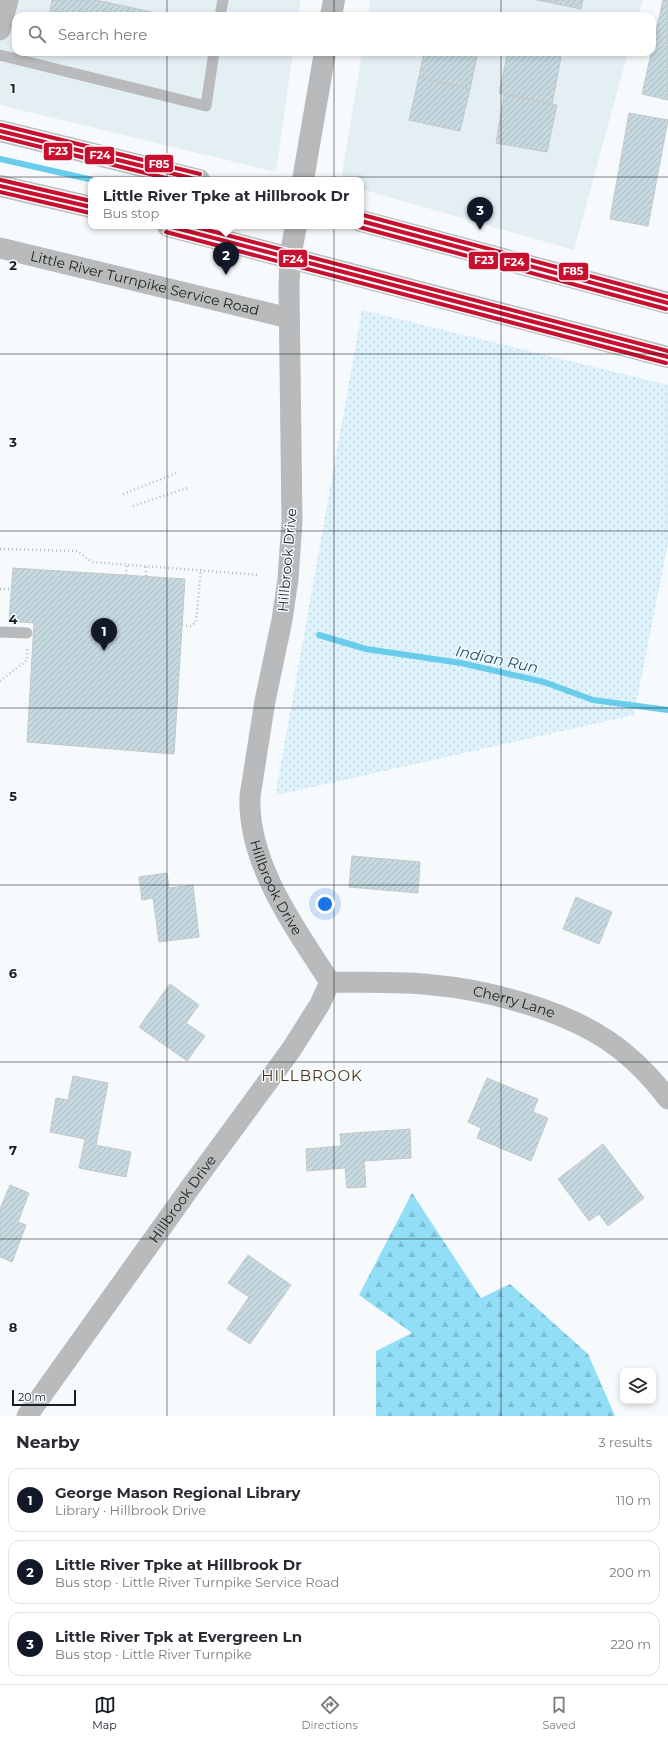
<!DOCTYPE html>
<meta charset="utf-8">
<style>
:root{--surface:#fff;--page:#f7f7f7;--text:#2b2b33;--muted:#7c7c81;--line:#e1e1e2;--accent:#111827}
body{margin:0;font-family:Montserrat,sans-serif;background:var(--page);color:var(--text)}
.controls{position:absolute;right:12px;bottom:12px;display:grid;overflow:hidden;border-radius:8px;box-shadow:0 2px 6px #0003}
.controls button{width:36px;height:36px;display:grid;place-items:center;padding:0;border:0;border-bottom:1px solid var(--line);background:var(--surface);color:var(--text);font:20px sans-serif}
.scale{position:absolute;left:12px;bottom:10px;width:64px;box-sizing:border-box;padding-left:4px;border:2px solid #1b1f21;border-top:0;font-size:11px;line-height:14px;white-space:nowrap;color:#1b1f21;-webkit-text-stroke:3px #f5fbfe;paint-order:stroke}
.you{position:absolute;left:325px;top:904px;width:14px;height:14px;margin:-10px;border:3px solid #fff;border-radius:50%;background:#1a73e8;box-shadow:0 0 0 6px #1a73e833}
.badge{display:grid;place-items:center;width:26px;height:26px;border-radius:50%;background:var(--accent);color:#fff;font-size:13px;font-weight:700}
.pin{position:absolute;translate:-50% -33px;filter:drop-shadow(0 1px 2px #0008)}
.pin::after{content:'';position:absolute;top:21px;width:14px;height:12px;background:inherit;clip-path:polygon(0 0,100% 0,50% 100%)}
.popup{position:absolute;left:88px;top:177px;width:276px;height:52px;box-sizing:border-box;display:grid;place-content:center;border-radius:8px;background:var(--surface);filter:drop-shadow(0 1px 3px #0005);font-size:13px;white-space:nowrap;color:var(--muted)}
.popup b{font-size:15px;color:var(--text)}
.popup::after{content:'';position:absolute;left:50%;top:100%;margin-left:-8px;border:8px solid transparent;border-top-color:var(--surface)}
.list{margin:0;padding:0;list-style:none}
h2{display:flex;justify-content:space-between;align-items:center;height:52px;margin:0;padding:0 16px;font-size:17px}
h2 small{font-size:13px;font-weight:400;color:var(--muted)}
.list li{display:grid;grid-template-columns:26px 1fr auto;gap:12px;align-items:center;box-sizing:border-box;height:64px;margin:0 8px 8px;padding:0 8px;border:1px solid var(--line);border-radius:12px}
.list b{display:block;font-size:15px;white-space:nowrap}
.list p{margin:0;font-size:13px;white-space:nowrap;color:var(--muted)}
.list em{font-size:13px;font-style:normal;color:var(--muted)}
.icon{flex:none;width:22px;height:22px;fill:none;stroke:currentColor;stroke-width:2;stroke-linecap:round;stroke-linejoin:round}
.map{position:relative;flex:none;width:668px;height:1416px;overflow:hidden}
.search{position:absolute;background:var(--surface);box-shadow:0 2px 6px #0003;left:12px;right:12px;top:12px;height:44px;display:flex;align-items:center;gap:10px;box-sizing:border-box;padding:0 14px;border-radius:12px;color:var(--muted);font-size:15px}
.sheet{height:268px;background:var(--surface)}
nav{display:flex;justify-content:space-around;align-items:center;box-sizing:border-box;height:56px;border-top:1px solid var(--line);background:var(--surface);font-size:11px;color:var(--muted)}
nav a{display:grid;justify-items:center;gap:2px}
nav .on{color:var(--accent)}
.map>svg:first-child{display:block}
</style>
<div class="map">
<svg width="668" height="1416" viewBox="0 0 668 1416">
<defs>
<pattern id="forest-firs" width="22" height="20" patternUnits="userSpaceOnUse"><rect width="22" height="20" fill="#92def6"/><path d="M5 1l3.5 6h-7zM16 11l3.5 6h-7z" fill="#7dbed3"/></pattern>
<pattern id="park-dots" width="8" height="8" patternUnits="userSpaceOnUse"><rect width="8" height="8" fill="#def2fb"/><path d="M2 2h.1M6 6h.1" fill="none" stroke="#becfd7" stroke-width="1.8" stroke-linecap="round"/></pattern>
<pattern id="building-hatch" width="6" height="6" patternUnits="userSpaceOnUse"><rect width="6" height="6" fill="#c6d9e1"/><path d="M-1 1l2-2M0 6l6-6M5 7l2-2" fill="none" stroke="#aabac1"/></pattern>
</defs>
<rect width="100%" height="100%" fill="#f7fafc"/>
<path fill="#e4eff4" d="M0,0H301L298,16H16V52H293L276,172L0,105Z
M370,0H643L638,16H368Z
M362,52H628L574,250L361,189V180H341Z"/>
<path fill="url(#forest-firs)" d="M412,1193L481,1298L510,1284L588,1354L615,1416H376V1351L412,1333L359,1295Z"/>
<path fill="url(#park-dots)" d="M362,310L668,385V543L634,715L277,795V786Z"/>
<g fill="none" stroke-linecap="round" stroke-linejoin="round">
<path stroke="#68ccea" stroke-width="6" d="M0,159L93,180
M319,635L366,649L461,663L544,682L593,700L668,710"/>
</g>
<path fill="url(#building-hatch)" stroke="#c4c7c8" d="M52,0H96L170,16H49Z
M537,0H583L581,9Z
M663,0H668V100L642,94Z
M424,52H478L470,89L419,77Z
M508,52H537L561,57L552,104L499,93Z
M419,77L470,89L460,131L409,120Z
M504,94L557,105L547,152L496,143Z
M629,113L668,120L648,226L610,219Z
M13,568L185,579L174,754L27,742L34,623L9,621Z
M352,856L420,862L418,893L349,887Z
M167,873L169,888L193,885L199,937L159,942L153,898L142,900L139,877Z
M576,897L612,912L599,944L563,929Z
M170,984L199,1005L186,1023L205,1036L187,1061L139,1027Z
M73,1076L108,1083L96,1145L131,1152L126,1177L79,1168L85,1139L50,1132L56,1098L68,1100Z
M487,1078L538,1099L533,1112L548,1118L531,1161L477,1138L481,1128L468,1122Z
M410,1129L411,1158L364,1161L366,1187L347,1188L345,1168L307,1171L306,1149L341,1146L340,1134Z
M603,1144L644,1198L608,1226L599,1214L589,1221L558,1179Z
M10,1185L29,1193L18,1222L26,1225L12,1262L0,1257V1209Z
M248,1255L291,1285L250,1344L227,1329L249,1297L228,1283Z"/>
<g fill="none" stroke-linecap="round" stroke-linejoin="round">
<path stroke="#b9bbbc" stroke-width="2.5" stroke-dasharray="1 3" stroke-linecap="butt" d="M123,494L177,473
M133,506L190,487
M0,549L77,551L92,562L259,575
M126,575L127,564
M146,576V565
M0,589H11
M182,625L191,626L196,622L201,569
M0,681L27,660V649"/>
<path stroke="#b8babb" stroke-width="11" d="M220,16L223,0
M0,55L206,106L214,52
M0,632L27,633"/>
<g stroke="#b8babb" stroke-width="21">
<path d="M0,30L8,0"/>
<path id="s1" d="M0,248L289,318"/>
<path id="s2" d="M290,257L289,288L292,521L288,579L282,620L265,701L250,796C247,863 295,928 330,982"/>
<path id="s3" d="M330,982C364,983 399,981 433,985C488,990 564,1010 610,1042C632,1057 652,1078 668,1099"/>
<path id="s4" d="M27,1416L192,1185L291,1050L320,1004L330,982"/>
</g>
<path stroke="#b7b9bb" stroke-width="22" d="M331,16L334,0
M303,180L325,52
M290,257L296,226"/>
<path stroke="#bbbdbe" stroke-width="22" d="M0,131L199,180
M0,186L91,207
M361,221L668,303
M168,226L668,357"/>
<g stroke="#f5fbfe" stroke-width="7">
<path id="bus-1" d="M0,131L199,180
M0,186L91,207
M361,221L668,303
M168,226L668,357"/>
</g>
<g stroke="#f5fbfe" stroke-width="7">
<path id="bus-2" d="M0,137L174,180
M0,192L90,213
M359,227L666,309
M166,232L666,363"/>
</g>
<g stroke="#f5fbfe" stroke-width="7">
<path id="bus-3" d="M1,125L200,174
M1,180L91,201
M363,215L668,297
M192,226L668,351"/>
</g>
<use href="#bus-1" stroke="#c8102e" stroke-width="4"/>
<use href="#bus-2" stroke="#c8102e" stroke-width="4"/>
<use href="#bus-3" stroke="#c8102e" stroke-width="4"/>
</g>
<path fill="none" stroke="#1b1f21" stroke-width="1" stroke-opacity="0.55" d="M167,0V16M334,0V16M501,0V16M167,52V1416M334,52V1416M501,52V1416M0,177H668M0,354H668M0,531H668M0,708H668M0,885H668M0,1062H668M0,1239H668"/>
<g text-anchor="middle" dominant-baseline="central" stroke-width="3" stroke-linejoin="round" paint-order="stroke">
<g font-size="14" fill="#1b1f21" stroke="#f5fbfe">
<text stroke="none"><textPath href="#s1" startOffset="149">Little River Turnpike Service Road</textPath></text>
<text transform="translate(287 560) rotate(-85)">Hillbrook Drive</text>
<text stroke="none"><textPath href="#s2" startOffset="639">Hillbrook Drive</textPath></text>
<text stroke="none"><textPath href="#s3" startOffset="186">Cherry Lane</textPath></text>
<text stroke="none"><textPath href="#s4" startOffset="267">Hillbrook Drive</textPath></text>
</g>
<g font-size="15" font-style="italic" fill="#1d5365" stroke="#f5fbfe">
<text transform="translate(497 659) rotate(12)">Indian Run</text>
</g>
<g font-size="15" letter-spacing="1" fill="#4d3512" stroke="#f5fbfe">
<text x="312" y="1075">HILLBROOK</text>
</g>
</g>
<g font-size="13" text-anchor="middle" font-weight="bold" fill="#1b1f21" stroke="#f5fbfe" stroke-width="3" stroke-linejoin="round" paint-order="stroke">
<text x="13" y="93">1</text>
<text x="13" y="270">2</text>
<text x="13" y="447">3</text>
<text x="13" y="624">4</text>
<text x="13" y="801">5</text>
<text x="13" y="978">6</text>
<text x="13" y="1155">7</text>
<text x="13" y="1332">8</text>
</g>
<g stroke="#f5fbfe" stroke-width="1.5">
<rect x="43" y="142" width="30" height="19" rx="4" fill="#c8102e"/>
<rect x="84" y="146" width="31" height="19" rx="4" fill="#c8102e"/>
<rect x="144" y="154" width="30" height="19" rx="4" fill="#c8102e"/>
<rect x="278" y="249" width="30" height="19" rx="4" fill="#c8102e"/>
<rect x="468" y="251" width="31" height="19" rx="4" fill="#c8102e"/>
<rect x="499" y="252" width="31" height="20" rx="4" fill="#c8102e"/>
<rect x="558" y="262" width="31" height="19" rx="4" fill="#c8102e"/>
</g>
<g font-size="11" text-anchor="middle" font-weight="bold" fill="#fff">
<text x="58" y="155">F23</text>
<text x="100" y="159">F24</text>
<text x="159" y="168">F85</text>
<text x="293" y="263">F24</text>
<text x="484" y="264">F23</text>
<text x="514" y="266">F24</text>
<text x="573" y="275">F85</text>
</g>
</svg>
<div class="controls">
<button><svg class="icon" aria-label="layers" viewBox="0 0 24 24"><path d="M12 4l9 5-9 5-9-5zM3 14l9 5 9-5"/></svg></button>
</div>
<div class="scale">20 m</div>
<div class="you"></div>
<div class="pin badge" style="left:104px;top:651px">1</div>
<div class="pin badge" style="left:226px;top:275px">2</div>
<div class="popup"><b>Little River Tpke at Hillbrook Dr</b>Bus stop</div>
<div class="pin badge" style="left:480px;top:230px">3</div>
<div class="search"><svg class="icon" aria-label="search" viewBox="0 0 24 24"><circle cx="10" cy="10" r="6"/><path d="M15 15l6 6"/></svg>Search here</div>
</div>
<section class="sheet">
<h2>Nearby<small>3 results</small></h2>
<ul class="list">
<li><span class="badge">1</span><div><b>George Mason Regional Library</b><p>Library · Hillbrook Drive</p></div><em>110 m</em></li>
<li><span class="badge">2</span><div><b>Little River Tpke at Hillbrook Dr</b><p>Bus stop · Little River Turnpike Service Road</p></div><em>200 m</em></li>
<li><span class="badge">3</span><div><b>Little River Tpk at Evergreen Ln</b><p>Bus stop · Little River Turnpike</p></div><em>220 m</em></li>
</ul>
</section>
<nav>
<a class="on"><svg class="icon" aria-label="map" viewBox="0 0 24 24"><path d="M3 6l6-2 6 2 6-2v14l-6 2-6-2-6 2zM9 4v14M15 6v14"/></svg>Map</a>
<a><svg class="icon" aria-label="directions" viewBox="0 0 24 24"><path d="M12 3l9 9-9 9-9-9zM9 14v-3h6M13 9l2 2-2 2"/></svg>Directions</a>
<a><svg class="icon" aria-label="saved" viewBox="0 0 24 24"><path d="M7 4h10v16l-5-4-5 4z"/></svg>Saved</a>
</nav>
